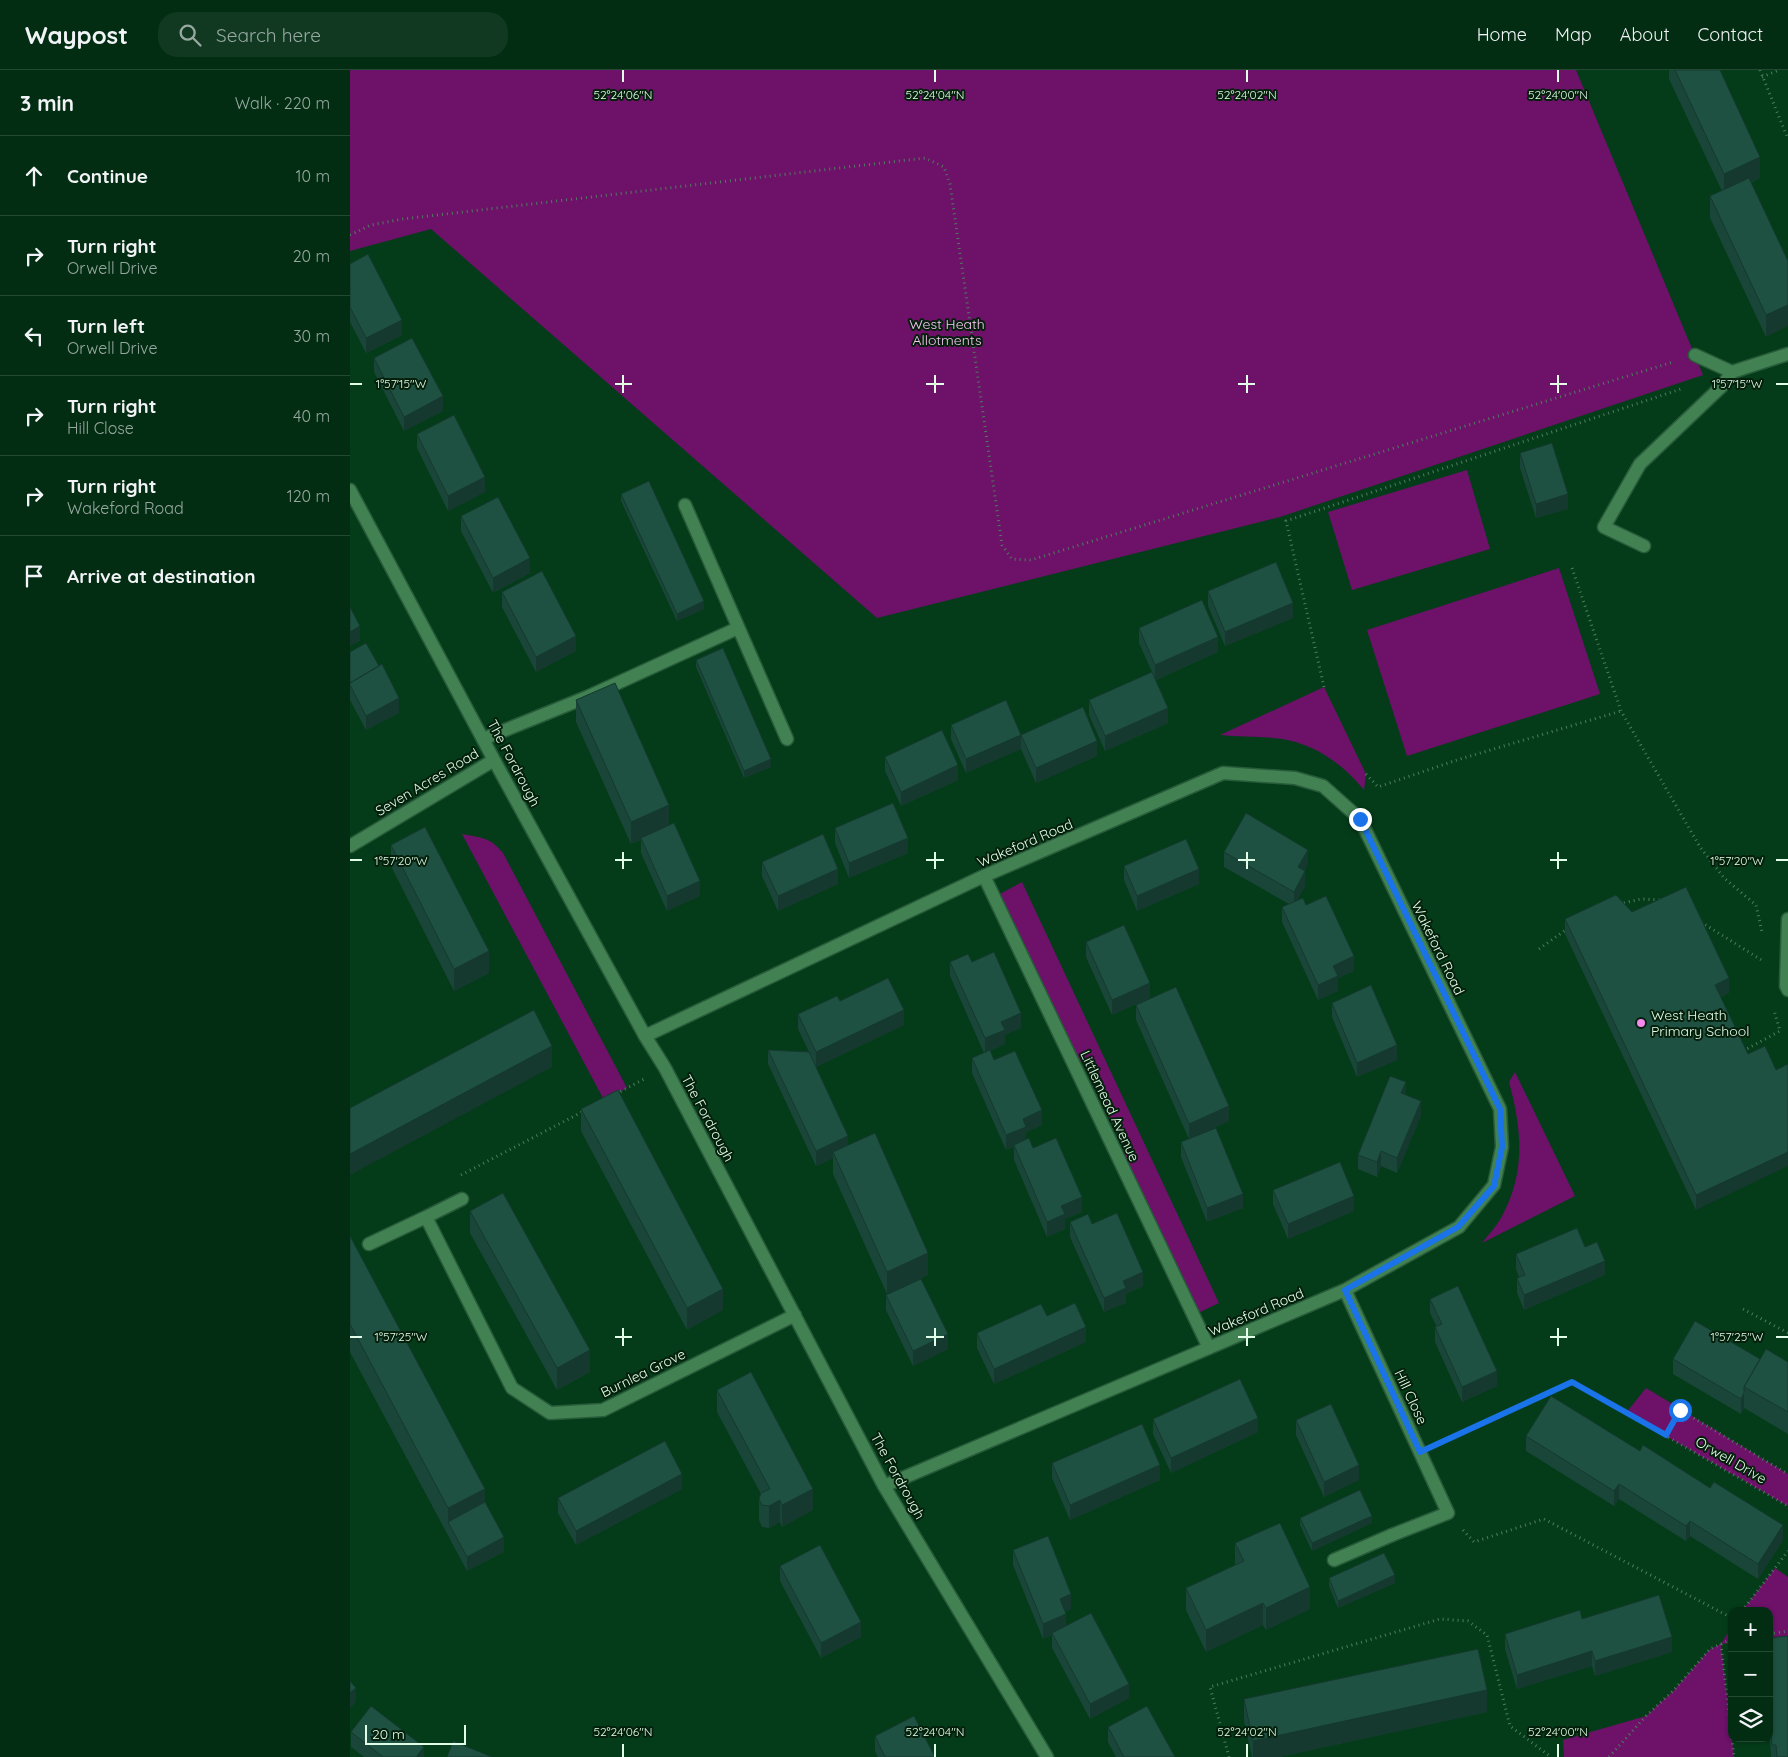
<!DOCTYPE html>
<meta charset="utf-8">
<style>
:root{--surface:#032d13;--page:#113921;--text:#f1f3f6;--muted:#97a8a0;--line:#244933}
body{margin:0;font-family:Quicksand,sans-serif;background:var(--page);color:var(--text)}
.controls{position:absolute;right:15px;bottom:15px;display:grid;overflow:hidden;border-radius:10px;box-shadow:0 1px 4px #0004}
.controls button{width:45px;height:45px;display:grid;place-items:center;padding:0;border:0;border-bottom:1px solid var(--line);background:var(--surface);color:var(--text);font:25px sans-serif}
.scale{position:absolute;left:15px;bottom:12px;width:101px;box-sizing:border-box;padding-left:5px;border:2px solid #e2fde7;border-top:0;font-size:14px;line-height:18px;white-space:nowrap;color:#e2fde7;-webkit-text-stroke:4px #041f0b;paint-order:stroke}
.stop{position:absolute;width:15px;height:15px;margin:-11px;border:4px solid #1a73e8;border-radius:50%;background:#fff}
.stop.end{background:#1a73e8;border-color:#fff;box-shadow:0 1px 5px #0008}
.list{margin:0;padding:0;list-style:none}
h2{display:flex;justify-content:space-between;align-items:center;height:65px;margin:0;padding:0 20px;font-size:21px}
h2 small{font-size:16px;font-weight:400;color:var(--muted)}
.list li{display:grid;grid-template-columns:32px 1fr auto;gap:15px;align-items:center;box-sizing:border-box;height:80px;padding:0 20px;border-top:1px solid var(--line)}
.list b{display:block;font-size:19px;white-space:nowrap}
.list p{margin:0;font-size:16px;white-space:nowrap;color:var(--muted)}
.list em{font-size:16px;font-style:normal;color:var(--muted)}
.icon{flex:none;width:28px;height:28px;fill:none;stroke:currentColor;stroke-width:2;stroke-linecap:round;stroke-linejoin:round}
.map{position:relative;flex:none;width:1438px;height:1687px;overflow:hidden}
header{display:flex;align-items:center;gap:30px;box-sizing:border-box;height:70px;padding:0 25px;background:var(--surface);border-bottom:1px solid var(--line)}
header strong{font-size:24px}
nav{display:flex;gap:28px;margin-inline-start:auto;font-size:18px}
.search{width:350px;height:45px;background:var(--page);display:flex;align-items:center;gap:12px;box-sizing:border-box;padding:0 18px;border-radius:20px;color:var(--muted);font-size:19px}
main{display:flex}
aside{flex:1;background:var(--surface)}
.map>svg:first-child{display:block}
</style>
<header>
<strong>Waypost</strong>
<div class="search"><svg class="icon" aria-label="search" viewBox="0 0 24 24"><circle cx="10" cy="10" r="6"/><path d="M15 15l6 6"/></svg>Search here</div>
<nav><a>Home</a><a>Map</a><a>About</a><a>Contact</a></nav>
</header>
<main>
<aside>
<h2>3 min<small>Walk · 220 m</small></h2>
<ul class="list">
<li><svg class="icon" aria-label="ahead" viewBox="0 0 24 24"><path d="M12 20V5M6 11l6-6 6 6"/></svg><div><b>Continue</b></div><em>10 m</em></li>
<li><svg class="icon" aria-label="right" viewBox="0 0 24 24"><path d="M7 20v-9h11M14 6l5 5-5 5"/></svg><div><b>Turn right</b><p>Orwell Drive</p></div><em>20 m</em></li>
<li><svg class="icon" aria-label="left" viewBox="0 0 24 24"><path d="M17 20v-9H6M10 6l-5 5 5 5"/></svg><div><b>Turn left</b><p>Orwell Drive</p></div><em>30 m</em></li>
<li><svg class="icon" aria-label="right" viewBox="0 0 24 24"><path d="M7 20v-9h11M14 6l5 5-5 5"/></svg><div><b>Turn right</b><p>Hill Close</p></div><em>40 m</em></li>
<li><svg class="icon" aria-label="right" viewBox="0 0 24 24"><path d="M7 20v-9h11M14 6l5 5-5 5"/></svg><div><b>Turn right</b><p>Wakeford Road</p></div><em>120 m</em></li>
<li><svg class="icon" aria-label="arrive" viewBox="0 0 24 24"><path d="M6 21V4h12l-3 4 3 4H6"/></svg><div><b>Arrive at destination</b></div></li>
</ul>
</aside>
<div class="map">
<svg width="1438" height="1687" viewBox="0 0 1438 1687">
<rect width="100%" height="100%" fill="#043c19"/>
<path fill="#6d1169" d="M0,0H1226L1353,305L930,447L527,548L81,159L0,181Z
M1117,400L1140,479L1002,520L978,442Z
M1209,498L1250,624L1057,686L1017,560Z
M974,617L1016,704L1014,720C994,695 965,674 932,669C912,666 890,667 870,665Z
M112,764C132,768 140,767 153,783L277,1018L254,1030Z
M672,812L869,1233L848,1243L775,1091L774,1077L736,995L726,987L648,825Z
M1165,1002L1225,1126L1132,1173C1138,1165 1146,1157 1151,1148C1176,1103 1172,1060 1159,1012Z
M1296,1318L1438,1404V1436L1276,1343Z
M1425,1498L1438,1507V1571L1419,1572V1541H1392Z
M1382,1556V1573L1371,1574L1384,1687H1214L1213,1670L1296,1646L1324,1620L1360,1579L1371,1574Z"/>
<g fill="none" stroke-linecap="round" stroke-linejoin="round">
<g stroke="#285b3a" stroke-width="15">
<path id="lane" d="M1345,285L1382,302L1438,284
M335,435L437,669
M1294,476L1254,457L1290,394L1372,316L1382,302
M133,669L237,627L388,558
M1438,849L1436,916L1438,920
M984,1490L1042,1465"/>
</g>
<g stroke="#285b3a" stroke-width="15">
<path id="street" d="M0,420L144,690L295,966L315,998L534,1416L697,1687
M0,776L144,690
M634,806L859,1278
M295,966L634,806L873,703L945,708L973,716L1010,749L1150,1039L1152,1077L1144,1115L1109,1157L995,1220L534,1416
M112,1129L76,1147L162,1318L200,1343L253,1340L445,1245
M19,1174L76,1147
M995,1220L1098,1443L1042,1465"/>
</g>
<path stroke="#4e7c5d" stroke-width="3" stroke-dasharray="1 4" stroke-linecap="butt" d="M1410,0L1438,69
M1412,7L1429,0
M0,165L21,155L53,149L575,88L594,97L600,114L652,475L662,489L681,490L1323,292
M1222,498L1271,641L1350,777L1374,808L1406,835L1412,862
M974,617L936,451L1334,318
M1016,704L1028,717L1107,690L1271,641
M1269,834L1291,829L1312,830
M1351,852L1413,891
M1189,879L1217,859
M1393,981L1430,961L1424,940
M266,1024L294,1009
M111,1105L234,1041
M1393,1239L1438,1263
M1315,1365L1330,1340L1438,1404
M1091,1372L1222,1312L1438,1436
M1113,1460L1124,1472L1194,1449L1382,1548
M1392,1541L1438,1481
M1419,1564L1438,1561
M1371,1574L1384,1687
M879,1687L860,1617L1090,1549L1118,1551L1137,1565L1160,1656L1201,1687
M1259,1687L1296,1646L1324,1620L1360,1579L1382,1569"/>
<use href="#lane" stroke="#428152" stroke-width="12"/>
<use href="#street" stroke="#428152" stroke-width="12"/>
</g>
<path fill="#1a4639" d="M1319,0H1370L1410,108L1401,113L1438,191L1416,267L1360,148V126L1372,121L1319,9Z
M0,194L52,265L16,283L0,252Z
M24,288L93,341L54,361L24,302Z
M67,364L135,422L98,441L67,378Z
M1170,383L1218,439L1186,448L1170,398Z
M271,424L354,539L327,551L271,431Z
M111,446L180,503L143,523L111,461Z
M858,521L943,548L875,576L858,536Z
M152,522L226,581L186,602L152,537Z
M789,558L868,582L806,610L818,653L755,681L739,645V630L802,602L789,573Z
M0,582L49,643L16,660L0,630Z
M346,590L421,697L394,708L346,597Z
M226,630L319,755L350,826L317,841L291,783V770L281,774L226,652Z
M601,655L671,679L616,703L601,669Z
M671,665L747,686L686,713L671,679Z
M535,687L608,710L551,736L535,701Z
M485,758L558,783L499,808L485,773Z
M41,775L139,903L104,921L41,796Z
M874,782L958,794L954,801L955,816L947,830L956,835L1004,901L988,908V921L968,930L932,852V837L939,834L874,797Z
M412,792L488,814L428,841L412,806Z
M774,796L849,814L787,841L774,810Z
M1282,842L1379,923L1371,927L1346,1140L1215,864V849Z
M736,872L800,928L762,945L736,887Z
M600,892H622L671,958L655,965V974L640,981L644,990L692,1055L676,1062V1070L683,1078L732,1142L715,1149V1159L697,1167L664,1090V1077L656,1080L622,1003V988L634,983L600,906Z
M490,931L554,955L466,997L498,1075L578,1205L537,1224L483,1104V1088L466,1096L418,994V980L459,982L448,959V944Z
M982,933L1047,990L1007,1007L982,947Z
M786,935L879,1051L839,1069L786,950Z
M1056,1025L1071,1046L1047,1103L1031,1096L1027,1107L1008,1099V1085Z
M231,1039L373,1240L337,1260L231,1061Z
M831,1072L893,1138L857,1152L831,1087Z
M923,1120L1004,1141L938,1169L923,1134Z
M120,1141L240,1302L207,1320L120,1163Z
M720,1152L742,1154L793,1216L776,1224V1233L754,1242L720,1167Z
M0,1166L135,1432L154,1482L117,1501L0,1282Z
M1235,1177L1255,1205L1174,1240L1167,1223V1208L1169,1207L1166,1199V1184Z
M536,1225L598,1279L563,1296L536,1240Z
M1080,1229L1147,1316L1112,1332L1085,1272V1257H1087L1080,1243Z
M697,1246L736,1272L644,1314L627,1278V1263Z
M1323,1289H1410L1438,1292V1364L1394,1338L1391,1344L1323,1304Z
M367,1320L463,1440L432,1457L430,1452L419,1458L412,1457L409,1450V1429L411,1424L367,1342Z
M803,1349L908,1362L821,1403L803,1364Z
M946,1350L1009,1410L974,1427L946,1365Z
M1176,1366L1433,1470L1408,1509L1340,1466L1336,1471L1269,1429L1264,1436L1176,1381Z
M702,1393L810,1410L720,1450L702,1408Z
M332,1419L226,1475L208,1443V1428Z
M950,1448L1022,1453L962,1481L950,1455Z
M885,1473L960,1539L916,1560L913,1555L856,1582L836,1540V1518L885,1495Z
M663,1480L721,1539L715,1542L716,1556L779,1628L740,1649L702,1578V1565L693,1569L663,1495Z
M430,1496L511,1567L471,1588L430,1511Z
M979,1508L1045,1513L988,1538L979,1516Z
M1232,1549L1322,1582L1245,1606L1242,1596L1167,1619L1155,1579V1564Z
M1419,1568L1438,1687H1421L1419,1653Z
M894,1629L1137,1642L929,1687H902L894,1651Z
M758,1657L825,1687H766L758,1672Z
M1,1662L74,1687H14L1,1677Z
M525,1666L585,1687H528L525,1681Z"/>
<path fill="#15392e" d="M1410,87V108L1374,125V104Z
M1438,235V256L1416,267V245Z
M52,250V265L16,283V268Z
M93,326V341L54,361V347Z
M135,407V422L98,441V426Z
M1218,424V439L1186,448V434Z
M180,488V503L143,523V508Z
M354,531V539L327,551V544Z
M943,533V548L875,576V562Z
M10,556V571L0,576V562Z
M226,566V581L186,602V587Z
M868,567V582L805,610V595Z
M49,628V643L16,660V646Z
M818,638V653L755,681V666Z
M671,665V679L616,703V689Z
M747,671V686L686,713V698Z
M421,689V697L394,708V701Z
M608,695V710L551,736V722Z
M319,735V757L291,768V770L281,774V752Z
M558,768V783L499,808V793Z
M958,780V794L948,812V797Z
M488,799V814L428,841V826Z
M849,799V814L787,841V826Z
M955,801V816L944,837V822Z
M350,811V826L317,841V826Z
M139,881V903L104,921V899Z
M1004,886V901L988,908V921L968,930V915L983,896Z
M1379,908V923L1365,929V915Z
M800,913V928L762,945V930Z
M554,940V955L466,997V982Z
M671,943V958L655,965V974L635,983V968L651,952Z
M1047,975V990L1007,1007V993Z
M202,976V997L0,1105V1084Z
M1056,1012V1027L1051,1023Z
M1071,1031V1046L1047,1103V1088Z
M879,1036V1051L839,1069V1054Z
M692,1040V1055L676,1062V1072L664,1075V1077L656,1080V1065L673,1049Z
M498,1066V1081L483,1082V1088L466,1096V1081Z
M1031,1081V1096L1027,1107V1092Z
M1438,1082V1096L1346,1140V1125Z
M893,1124V1138L857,1152V1138Z
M1004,1126V1141L938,1169V1154Z
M732,1127V1142L715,1149V1159L697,1167V1152L711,1136Z
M578,1183V1205L537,1224V1202Z
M1255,1191V1205L1174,1240V1225Z
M793,1202V1216L776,1224V1233L754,1242V1228L773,1211Z
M373,1219V1240L337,1260V1238Z
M736,1257V1272L644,1314V1299Z
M598,1264V1279L563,1296V1281Z
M240,1280V1302L207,1320V1298Z
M1147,1301V1316L1112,1332V1317Z
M1394,1323V1338L1391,1344V1329Z
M908,1348V1362L821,1403V1388Z
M810,1395V1410L720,1450V1435Z
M1009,1395V1410L974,1427V1412Z
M332,1404V1419L226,1475V1461Z
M1269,1414V1429L1264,1436V1421Z
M135,1419V1447L98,1452V1438Z
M463,1419V1440L432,1457V1435Z
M430,1430V1452L419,1458V1436Z
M1022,1446V1453L962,1481V1473Z
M1340,1451V1466L1336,1471V1456Z
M1433,1455V1470L1408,1509V1494Z
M154,1467V1482L117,1501V1487Z
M1045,1505V1513L988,1538V1531Z
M960,1517V1539L916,1560V1538Z
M721,1524V1539L710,1544V1529Z
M913,1533V1555L856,1582V1560Z
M716,1544V1559L702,1563V1565L693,1569V1554Z
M511,1552V1567L471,1588V1573Z
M1322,1567V1582L1245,1606V1591Z
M1242,1581V1596L1167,1619V1605Z
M779,1614V1628L740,1649V1634Z
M6,1618V1632L0,1638V1623Z
M1137,1620V1642L929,1687H903V1671Z
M74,1677V1687H66Z"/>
<path fill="#1e5142" stroke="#15392e" d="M1325,0H1370L1410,87L1374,104Z
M1399,108L1438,191V235L1416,245L1360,126Z
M18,184L52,250L16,268L0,237V194Z
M62,268L93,326L54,347L24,288Z
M104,345L135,407L98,426L67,364Z
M1202,373L1218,424L1186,434L1170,383Z
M299,411L354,531L327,544L271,424Z
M148,427L180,488L143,508L111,446Z
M926,492L943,533L875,562L858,521Z
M192,501L226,566L186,587L152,522Z
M852,530L868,567L805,595L789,558Z
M0,537L10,556L0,562Z
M16,573L29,596L0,613V582Z
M373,578L421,689L394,701L346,590Z
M32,594L49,628L16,646L0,615V613Z
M802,602L818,638L755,666L739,630Z
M265,613L319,735L281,752L226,630Z
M656,630L671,665L616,689L601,655Z
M733,637L747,671L686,698L671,665Z
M592,660L608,695L551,722L535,687Z
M543,733L558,768L499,793L485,758Z
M896,743L958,780L948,797L955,801L944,822L874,782Z
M324,753L350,811L317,826L291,768Z
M75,757L139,881L104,899L41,775Z
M473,764L488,799L428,826L412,792Z
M836,769L849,799L787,826L774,796Z
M1336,817L1379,908L1365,915L1398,984L1415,976L1426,1000L1438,994V1082L1346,1125L1215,849L1266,825L1282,842Z
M976,826L1004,886L983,896L988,906L968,915L932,837L953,828L956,835Z
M774,855L800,913L762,930L736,872Z
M644,882L671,943L651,952L655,960L635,968L600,892L618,884L622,892Z
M538,908L554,940L466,982L448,944L487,926L490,931Z
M1021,915L1047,975L1007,993L982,933Z
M826,917L879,1036L839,1054L786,935Z
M184,940L202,976L0,1084V1038Z
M418,980L459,982L498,1066L466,1081Z
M640,980L644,990L665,981L692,1040L673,1049L676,1057L656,1065L622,988Z
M1040,1006L1056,1012L1051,1023L1071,1031L1047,1088L1031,1081L1027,1092L1008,1085Z
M268,1020L373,1219L337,1238L231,1039Z
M866,1058L893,1124L857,1138L831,1072Z
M525,1063L578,1183L537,1202L483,1082Z
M679,1068L683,1078L706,1068L732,1127L711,1136L715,1144L697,1152L664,1075Z
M990,1092L1004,1126L938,1154L923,1120Z
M153,1123L240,1280L207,1298L120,1141Z
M767,1143L793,1202L773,1211L776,1218L754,1228L720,1152L738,1144L742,1154Z
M1227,1158L1235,1177L1247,1172L1255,1191L1174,1225L1167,1208L1175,1205L1166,1184Z
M0,1166L135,1419L98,1438L0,1254Z
M571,1209L598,1264L563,1281L536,1225Z
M1108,1216L1147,1301L1112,1317L1085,1257L1092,1254L1080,1229Z
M725,1233L736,1257L644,1299L627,1263L691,1234L697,1246Z
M1345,1251L1410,1289L1394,1317V1323L1391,1329L1323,1289Z
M1416,1279L1438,1292V1342L1394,1317Z
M401,1302L463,1419L432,1435L430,1430L419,1436L412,1435L409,1429L411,1423L420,1419L367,1320Z
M890,1309L908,1348L821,1388L803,1349Z
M1201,1326L1290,1381L1293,1375L1360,1418L1364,1412L1433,1455L1408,1494L1340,1451L1336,1456L1269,1414L1264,1421L1176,1366Z
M981,1334L1009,1395L974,1412L946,1350Z
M792,1354L810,1395L720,1435L702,1393Z
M315,1371L332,1404L226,1461L208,1428Z
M1010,1420L1022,1446L962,1473L950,1448Z
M135,1432L154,1467L117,1487L98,1452Z
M930,1453L960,1517L916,1538L913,1533L856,1560L836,1518L894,1491L885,1473Z
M698,1466L721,1524L710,1529L716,1544L693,1554L663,1480Z
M470,1475L511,1552L471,1573L430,1496Z
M1034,1483L1045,1505L988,1531L979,1508Z
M1309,1525L1322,1567L1245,1591L1242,1581L1167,1605L1155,1564L1230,1540L1232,1549Z
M741,1543L779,1614L740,1634L702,1563Z
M1438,1566V1687H1427L1426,1675H1422L1419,1638V1568Z
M1128,1579L1137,1620L903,1671L894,1629Z
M0,1611L6,1618L0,1623Z
M21,1636L74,1677L66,1687H33L1,1662Z
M797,1636L825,1687H774L758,1657Z
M564,1646L585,1687H535L525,1666Z
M103,1671L142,1687H97Z"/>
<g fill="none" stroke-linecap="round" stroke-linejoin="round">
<path stroke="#1a73e8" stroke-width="6" d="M1010,749L1150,1039L1152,1077L1144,1116L1108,1157L995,1220L1070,1382L1222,1312L1316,1365L1330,1340"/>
</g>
<path fill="none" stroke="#e2fde7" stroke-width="2" d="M273,0V12M585,0V12M897,0V12M1208,0V12M273,305V323M585,305V323M897,305V323M1208,305V323M0,314H12M265,314H282M576,314H594M888,314H905M1200,314H1217M1426,314H1438M273,782V799M585,782V799M897,782V799M1208,782V799M0,790H12M265,790H282M576,790H594M888,790H905M1200,790H1217M1426,790H1438M273,1258V1276M585,1258V1276M897,1258V1276M1208,1258V1276M0,1267H12M265,1267H282M576,1267H594M888,1267H905M1200,1267H1217M1426,1267H1438M273,1674V1687M585,1674V1687M897,1674V1687M1208,1674V1687"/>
<circle fill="#f689ed" stroke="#041f0b" stroke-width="2" cx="1291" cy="953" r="5"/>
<g text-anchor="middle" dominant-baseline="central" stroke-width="4" stroke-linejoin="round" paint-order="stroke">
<g font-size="14" fill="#f8c9f3" stroke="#041f0b">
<text x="597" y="254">West Heath<tspan x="597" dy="16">Allotments</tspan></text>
</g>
<g font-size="14" fill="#e2fde7" stroke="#041f0b">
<text transform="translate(164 693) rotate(62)">The Fordrough</text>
<text transform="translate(77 712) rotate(-31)">Seven Acres Road</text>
<text transform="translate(675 773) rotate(-23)">Wakeford Road</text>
<text transform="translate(1088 878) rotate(64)">Wakeford Road</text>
<text transform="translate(760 1036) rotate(65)">Littlemead Avenue</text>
<text transform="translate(358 1048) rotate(62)">The Fordrough</text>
<text transform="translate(906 1242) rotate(-23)">Wakeford Road</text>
<text transform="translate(293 1303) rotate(-26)">Burnlea Grove</text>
<text transform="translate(1061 1327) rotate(65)">Hill Close</text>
<text transform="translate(1381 1390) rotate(30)">Orwell Drive</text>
<text transform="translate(548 1406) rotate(61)">The Fordrough</text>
</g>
<g font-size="14" fill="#e2fde7" stroke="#041f0b" text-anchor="start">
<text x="1301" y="945">West Heath<tspan x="1301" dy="16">Primary School</tspan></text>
</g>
</g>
<g font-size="12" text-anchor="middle" fill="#e2fde7" stroke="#041f0b" stroke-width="4" stroke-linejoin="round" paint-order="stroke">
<text x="273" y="29">52°24'06"N</text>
<text x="585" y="29">52°24'04"N</text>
<text x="897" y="29">52°24'02"N</text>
<text x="1208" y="29">52°24'00"N</text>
<text x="1387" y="318">1°57'15"W</text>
<text x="51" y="318">1°57'15"W</text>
<text x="1387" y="795">1°57'20"W</text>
<text x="51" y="795">1°57'20"W</text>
<text x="1387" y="1271">1°57'25"W</text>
<text x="51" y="1271">1°57'25"W</text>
<text x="273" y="1666">52°24'06"N</text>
<text x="585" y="1666">52°24'04"N</text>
<text x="897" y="1666">52°24'02"N</text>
<text x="1208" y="1666">52°24'00"N</text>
</g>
</svg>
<div class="controls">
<button>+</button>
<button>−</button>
<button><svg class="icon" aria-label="layers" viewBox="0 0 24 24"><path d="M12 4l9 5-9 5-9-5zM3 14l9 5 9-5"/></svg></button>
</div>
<div class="scale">20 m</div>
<div class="stop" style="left:1330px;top:1340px"></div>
<div class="stop end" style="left:1010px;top:749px"></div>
</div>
</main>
